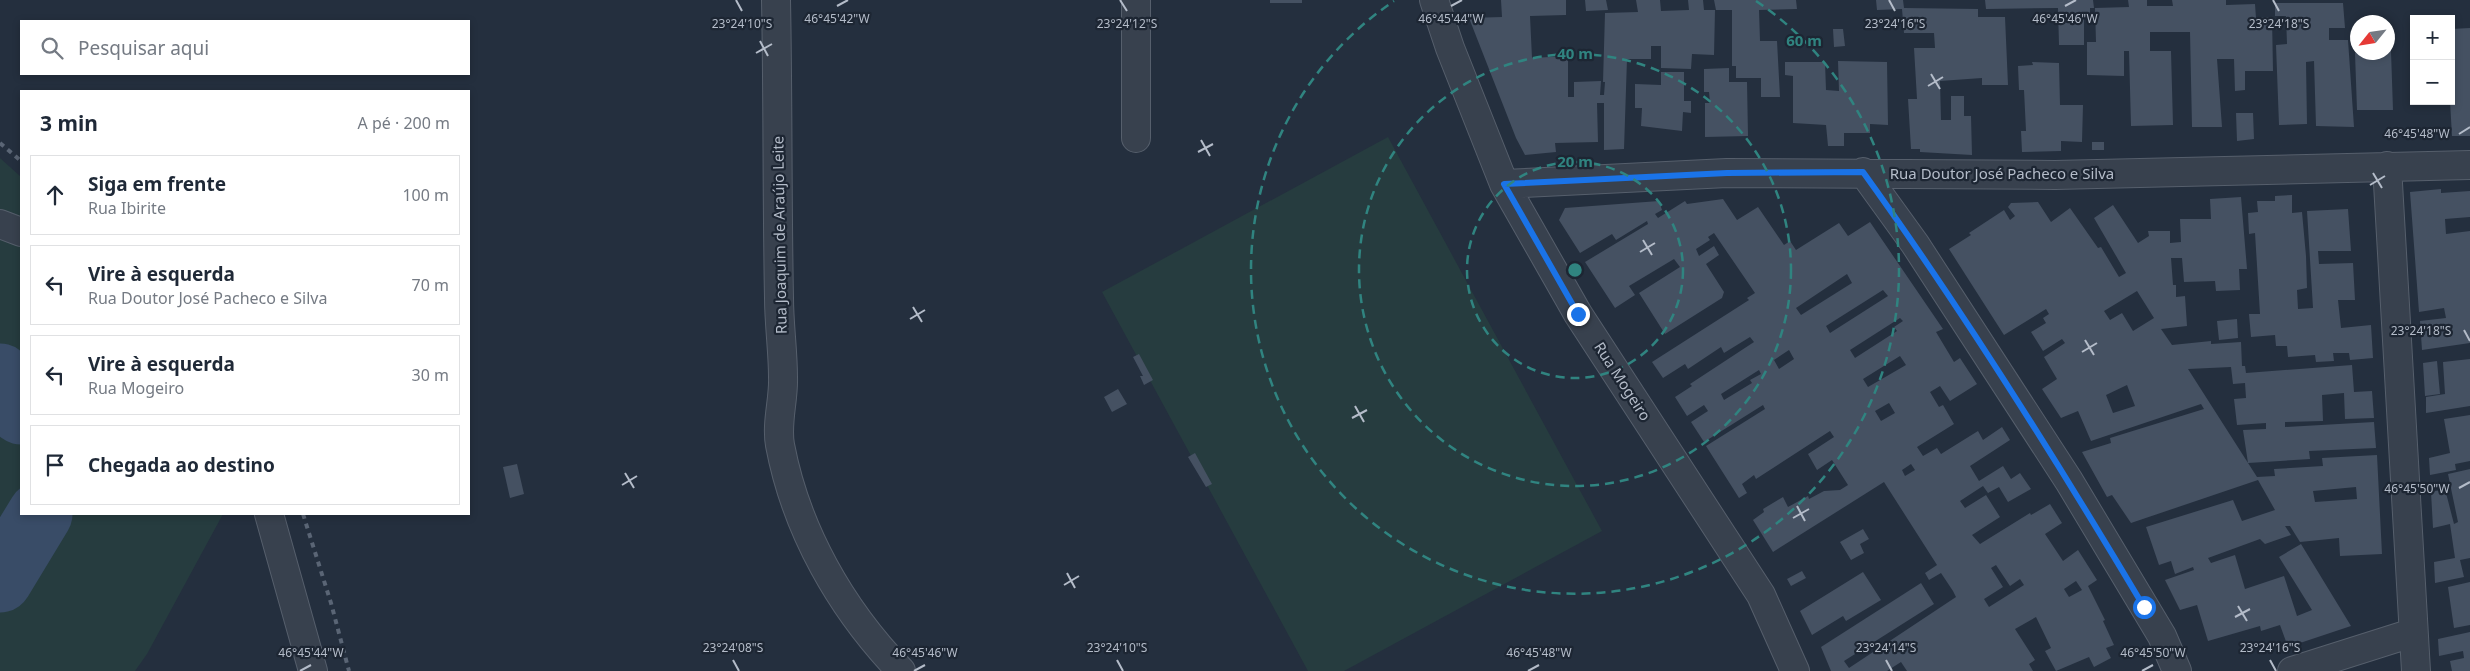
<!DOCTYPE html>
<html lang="pt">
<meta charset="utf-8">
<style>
:root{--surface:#fff;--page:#f6f6f7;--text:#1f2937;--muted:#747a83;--line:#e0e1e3}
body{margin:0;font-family:"Noto Sans",sans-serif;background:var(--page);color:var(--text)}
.controls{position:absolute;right:15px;top:15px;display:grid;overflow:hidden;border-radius:0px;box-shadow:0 2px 8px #0003}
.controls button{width:45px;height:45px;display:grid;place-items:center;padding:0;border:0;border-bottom:1px solid var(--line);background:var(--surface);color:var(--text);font:25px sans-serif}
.compass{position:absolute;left:2350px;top:15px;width:45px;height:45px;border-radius:50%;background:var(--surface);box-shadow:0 2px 8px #0003;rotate:240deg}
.stop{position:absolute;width:15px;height:15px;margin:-11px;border:4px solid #1a73e8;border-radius:50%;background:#fff}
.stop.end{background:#1a73e8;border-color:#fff;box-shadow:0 1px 5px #0008}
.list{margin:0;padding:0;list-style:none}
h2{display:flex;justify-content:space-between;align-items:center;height:65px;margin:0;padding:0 20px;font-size:21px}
h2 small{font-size:16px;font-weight:400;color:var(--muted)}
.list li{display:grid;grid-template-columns:32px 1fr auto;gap:15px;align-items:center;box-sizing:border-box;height:80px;margin:0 10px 10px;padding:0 10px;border:1px solid var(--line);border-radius:0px}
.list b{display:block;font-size:19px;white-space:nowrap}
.list p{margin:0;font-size:16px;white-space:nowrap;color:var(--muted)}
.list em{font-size:16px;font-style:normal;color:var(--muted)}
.icon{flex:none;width:28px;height:28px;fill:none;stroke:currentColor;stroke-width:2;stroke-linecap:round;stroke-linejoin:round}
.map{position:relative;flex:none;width:2470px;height:671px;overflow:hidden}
.search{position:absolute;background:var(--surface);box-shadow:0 2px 8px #0003;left:20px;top:20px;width:450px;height:55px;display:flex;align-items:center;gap:12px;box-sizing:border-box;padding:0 18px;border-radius:0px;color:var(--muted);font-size:19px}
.panel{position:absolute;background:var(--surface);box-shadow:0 2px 8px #0003;left:20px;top:90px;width:450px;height:425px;border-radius:0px}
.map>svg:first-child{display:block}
</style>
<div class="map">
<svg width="2470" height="671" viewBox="0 0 2470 671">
<rect width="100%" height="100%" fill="#242f3e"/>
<path fill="#263c3f" d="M1388,137L1602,531L1344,671H1308L1102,292Z
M0,158L21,177V514H223L147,654L135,671H0Z"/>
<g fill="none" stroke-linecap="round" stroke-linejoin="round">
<path stroke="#394c67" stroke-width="65" d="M0,376L21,412
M0,580L40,514"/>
</g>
<path fill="#455162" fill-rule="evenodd" d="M1270,0H1302V3H1270Z
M1501,0H1566V15L1530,16L1532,58L1568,56V97H1574V82L1601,81L1600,95H1604L1605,82H1603L1605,13L1638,12L1636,0H1660L1661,11L1689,10L1688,0H1703L1704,10H1715L1714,55L1692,54L1691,69L1661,68V46H1651V59H1627L1624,149L1604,150V103H1597L1598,142L1555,143L1556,152L1525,155L1516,138L1469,18L1502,17Z
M1585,0H1606L1608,10L1586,11Z
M1714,0H1796L1797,9L1759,10L1760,41H1777L1780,97H1761V78H1736V66H1732V10H1716Z
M1876,0H1903L1904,8L1978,9V17H2005L2008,85H1982V78L1940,81L1941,120H1951V96H1964V116H1971L1972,155L1920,152V149H1911L1908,99H1917L1914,48H1935L1934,33H1904L1902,9L1877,10Z
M1985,0H2093L2094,8H2090V16H2084V45H2059L2058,8L1986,9Z
M2128,0H2147V6H2173L2172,0H2226V5L2255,4L2256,18L2272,17L2273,71H2245V90L2235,91L2234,59H2217L2222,127H2192L2190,32H2150V51H2171L2173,125L2131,126L2129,51H2124V76L2087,75V42H2096L2095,8L2129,7Z
M2275,3H2343L2345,28H2329V40H2348L2354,127L2316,126L2314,61L2306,62L2307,124L2279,125L2276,45L2287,44L2286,16H2275Z
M2470,28V136H2452L2450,101L2451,29Z
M1833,29H1843L1845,46L1834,47Z
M2388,51H2391L2393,110H2357L2355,53Z
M1838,61L1887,62L1888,125L1870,124V133H1844V146H1828L1826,125L1793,123V76L1785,75V62H1825L1826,90L1839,91Z
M2032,62L2059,63L2060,105H2083L2082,142L2061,141V151L2022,152L2021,131H2026L2024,90H2019L2018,66L2033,65Z
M1729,68V82H1747L1748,136L1705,137V103H1710L1709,92H1704V69Z
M1661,72H1684V101H1691V113L1683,112L1682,131L1641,126L1642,108H1635V84L1661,85Z
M2236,113H2253L2254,139L2237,141Z
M2092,142H2104V150H2092Z
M2441,189V193L2470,191V217L2445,219L2446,234L2470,231V343L2422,350L2420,321L2446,318L2444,308L2419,312L2410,192Z
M2292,195V213L2302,212L2306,256L2307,288L2297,290L2298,309L2313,308L2307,211L2348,209L2351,251H2318L2319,264L2353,263L2355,300H2338L2341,328L2371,325L2373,358L2350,360L2349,353H2333L2334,361L2316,362L2315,355L2288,357L2287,346H2276L2275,335L2251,337L2249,314H2260L2255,233L2249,234L2248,213L2258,212L2257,201H2275V196Z
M2241,197L2247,269H2239L2240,290L2216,291L2215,281L2184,282L2182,258H2171L2173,285H2176V297L2185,296L2187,326L2161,329L2172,345L2211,341V344L2241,342L2242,366H2245L2246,373L2352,365L2354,392L2372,391L2374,418L2345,419L2344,393L2322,395L2323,421L2285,422V427L2374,422L2376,448L2309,451L2310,459L2248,463L2243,430L2266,429V423L2237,425L2234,399L2246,398L2245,383L2233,384L2231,367L2188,369L2257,477L2275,476L2274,469L2323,466L2322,458L2377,455L2382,554L2340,556L2339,538L2300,542L2290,526H2285L2291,535L2265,544L2260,539L2208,558L2211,563L2235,555L2245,589L2284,576L2297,616L2312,610L2279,557L2301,544L2351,626L2288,647L2280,625L2261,631L2260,626L2208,641L2197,605L2180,610L2165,580L2194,570L2193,567L2175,574L2171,561L2159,565L2146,527L2233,500L2242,521L2275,510L2258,480L2131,523L2112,495L2107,497L2082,452L2111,443L2110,438L2204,409L2201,404L2091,441L2078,411L2061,418L2042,389L2057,379L2044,357L2065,343L2062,339L2043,351L2031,332L2046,323L2043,318L2049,314L2046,309L2004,335L1949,249L1971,235L1969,233L2004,210L2010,220L2015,216L2008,207L2011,203L2038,202L2051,222L2070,208L2098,248L2101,247L2119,277L2126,273L2094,218L2113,205L2138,243L2149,236L2148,231H2170V243L2181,242L2180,219H2211L2210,199ZM2137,291L2154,318L2133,331L2122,313L2110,320L2104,311ZM2127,385L2135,406L2113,413L2106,395ZM2356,487L2357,499L2315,502L2313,491Z
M1723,199L1737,220L1758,207L1784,245L1790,241L1796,250L1839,223L1848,236L1870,222L1943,329L1936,332L1954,362L1960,358L1977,384L1950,401L1940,386L1930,392L1939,407L1943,405L1954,424L1917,447L1923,456L1937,448L1941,454L1978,431L1983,440L2002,427L2010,440L1970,466L1979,481L2003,466L2011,479L2020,473L2031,489L2008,502L1999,487L1988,493L1983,486L1960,501L1965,508L1986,495L2000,517L1972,535L1980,544L2030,513L2031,515L2050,504L2062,523L2045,534L2063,561L2078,550L2097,580L2088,586L2105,620L2103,621L2114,645L2106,648L2111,658L2094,667L2089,657L2056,671L2045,651L2051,648L2036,617L2015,629L2035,660L2029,664L2033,671H1907L1901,662L1887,671H1831L1821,647L1921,583L1934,604L1844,661L1849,668L1956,597L1953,591L1941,573L1929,580L1925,573L1937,565L1884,482L1773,552L1753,520L1764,512L1763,509L1783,497L1788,507L1808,496L1809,499L1824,491L1840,490L1848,485L1832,460L1817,470L1808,454L1834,437L1830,431L1756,479L1754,475L1742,484L1747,493L1739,498L1734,490L1706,446L1765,409L1763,405L1704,442L1691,422L1708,411L1704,405L1687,416L1675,397L1692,386L1690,384L1754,342L1750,337L1724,353L1721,347L1688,369L1685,364L1663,378L1652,362L1749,300L1747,298L1755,293L1714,233L1708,237L1710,240L1696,249L1699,256L1714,246L1719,255L1706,264L1724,292L1722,298L1665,334L1639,293L1680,267L1674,259L1629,286L1635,295L1615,308L1585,262L1648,224L1647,221L1616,240L1612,234L1580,253L1559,220L1565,208L1659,201L1662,210L1655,214L1658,218L1685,201L1687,204ZM1847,274L1852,283L1801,315L1796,308ZM1883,290L1888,296L1830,333L1826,326ZM1900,318L1903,321L1894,327L1897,331L1855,358L1850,350ZM1789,350L1794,359L1779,369L1774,360ZM1900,356L1906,365L1868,387L1863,379ZM1759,370L1761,374L1750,380L1752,383L1724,400L1721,394ZM1889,403L1895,413L1881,421L1875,411ZM1911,464L1915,470L1905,476L1902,470ZM1996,565L2010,586L2020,579L2024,585L1989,607L1984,599L2003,587L1991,568ZM2076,581L2082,590L2069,597L2064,589Z
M2237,319L2238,338L2219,340L2217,321Z
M1139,354L1153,380L1144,385L1140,376H1143L1133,357Z
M2470,359V406L2426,413V397L2445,394L2443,362Z
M2437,361L2440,394L2425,396L2423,363Z
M1118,389L1127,404L1112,412L1104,397Z
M2470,415V461L2455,464L2456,470L2430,475L2429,458L2450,453L2444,419Z
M1195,453L1212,484L1206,487L1188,457Z
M517,464L524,494L510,498L503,467Z
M2470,469V558L2460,560L2464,577L2435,583L2434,562L2455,558L2450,524L2433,528L2431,492L2445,489L2454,524L2458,522L2448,474Z
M1863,529L1869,539L1860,544L1864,553L1851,560L1840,542Z
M1802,571L1806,578L1791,586L1787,579Z
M1863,572L1881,600L1846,621L1843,616L1812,635L1800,611Z
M2470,582V625L2454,628L2448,587Z
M2470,632V671H2452L2450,661L2464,658L2463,651L2439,656L2438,639Z"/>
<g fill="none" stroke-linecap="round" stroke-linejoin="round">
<g stroke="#565f6c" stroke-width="30">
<path id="street" d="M776,0C778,99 777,199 779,298C779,324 783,351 783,377C784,399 776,423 780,445C796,530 841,609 901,671
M1434,0L1450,48L1504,184L1578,314L1761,595L1795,671
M1136,138V0
M2387,166L2416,671
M1863,172L1915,244L2069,481L2162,636L2177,671
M1504,184L1727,173L2055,175L2470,165
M0,224L21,232
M269,514L313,671
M2292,671L2412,633"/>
</g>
<use href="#street" stroke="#38414e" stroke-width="28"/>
<path stroke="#5a6575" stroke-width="4" stroke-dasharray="5 5" stroke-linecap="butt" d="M0,143L21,161
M303,514L331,603L349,671"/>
</g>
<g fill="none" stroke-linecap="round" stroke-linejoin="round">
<path stroke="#1a73e8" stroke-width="6" d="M1578,314L1504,184L1727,173L1863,172C1964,312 2056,459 2144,607"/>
</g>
<path fill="none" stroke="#b4bcc9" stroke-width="2" d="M736,0L742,11M1120,0L1127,11M1889,0L1895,11M2273,0L2279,11M837,6L848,0M1451,6L1462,0M2065,6L2076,0M760,41L768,56M756,53L772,44M1931,74L1940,89M1928,86L1943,77M2459,134L2470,127M1201,140L1210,156M1198,152L1213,144M2373,173L2382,188M2370,185L2385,176M1643,240L1652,255M1640,252L1655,243M913,307L922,322M910,319L925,310M2464,330L2470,341M2085,340L2094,355M2082,352L2097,343M1355,406L1364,422M1352,418L1367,410M625,473L634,488M622,485L637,476M2459,488L2470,482M1797,506L1805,521M1793,518L1809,509M1067,573L1075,588M1064,585L1079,576M2238,606L2247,621M2235,617L2250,609M733,660L739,671M1117,660L1123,671M1886,660L1892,671M2270,660L2276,671M300,671L311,665M914,671L925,665M1528,671L1539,665M2142,671L2153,665"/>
<g fill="none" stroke="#308480" stroke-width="2.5" stroke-dasharray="9 6">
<circle cx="1575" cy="270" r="108"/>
<circle cx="1575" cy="270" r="216"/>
<path d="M1756 1A324 324 0 1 1 1394 1"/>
</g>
<g text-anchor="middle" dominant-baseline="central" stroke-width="4.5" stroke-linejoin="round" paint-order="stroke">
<g font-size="15" fill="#b4bcc9" stroke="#1d2633">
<text x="2002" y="173">Rua Doutor José Pacheco e Silva</text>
<text transform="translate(779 235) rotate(-91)">Rua Joaquim de Araújo Leite</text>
<text transform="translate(1623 381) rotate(57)">Rua Mogeiro</text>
</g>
</g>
<g font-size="12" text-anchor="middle" fill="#b4bcc9" stroke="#1d2633" stroke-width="4.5" stroke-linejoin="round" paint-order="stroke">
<text x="837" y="23">46°45'42"W</text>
<text x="1451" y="23">46°45'44"W</text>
<text x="2065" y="23">46°45'46"W</text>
<text x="742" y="28">23°24'10"S</text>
<text x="1127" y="28">23°24'12"S</text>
<text x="1895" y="28">23°24'16"S</text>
<text x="2279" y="28">23°24'18"S</text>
<text x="2417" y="138">46°45'48"W</text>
<text x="2421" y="335">23°24'18"S</text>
<text x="2417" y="493">46°45'50"W</text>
<text x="733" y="652">23°24'08"S</text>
<text x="1117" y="652">23°24'10"S</text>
<text x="1886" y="652">23°24'14"S</text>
<text x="2270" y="652">23°24'16"S</text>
<text x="311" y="657">46°45'44"W</text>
<text x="925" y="657">46°45'46"W</text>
<text x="1539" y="657">46°45'48"W</text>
<text x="2153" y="657">46°45'50"W</text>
</g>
<circle cx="1575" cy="270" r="8" fill="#308480" stroke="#1d2633" stroke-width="2.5"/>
<g font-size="15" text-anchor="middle" font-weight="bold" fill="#308480" stroke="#1d2633" stroke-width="4.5" stroke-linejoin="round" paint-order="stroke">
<text x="1804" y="46">60 m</text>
<text x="1575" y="59">40 m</text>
<text x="1575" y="167">20 m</text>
</g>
</svg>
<div class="controls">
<button>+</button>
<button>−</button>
</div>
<svg class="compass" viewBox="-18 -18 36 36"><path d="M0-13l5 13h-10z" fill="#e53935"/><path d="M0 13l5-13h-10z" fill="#747a83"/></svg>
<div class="stop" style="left:2144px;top:607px"></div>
<div class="stop end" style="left:1578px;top:314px"></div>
<div class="search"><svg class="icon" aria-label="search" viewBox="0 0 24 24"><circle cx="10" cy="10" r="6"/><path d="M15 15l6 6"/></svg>Pesquisar aqui</div>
<section class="panel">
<h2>3 min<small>A pé · 200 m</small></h2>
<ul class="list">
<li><svg class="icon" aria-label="ahead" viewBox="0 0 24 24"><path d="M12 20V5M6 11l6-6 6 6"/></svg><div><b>Siga em frente</b><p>Rua Ibirite</p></div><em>100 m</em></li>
<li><svg class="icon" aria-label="left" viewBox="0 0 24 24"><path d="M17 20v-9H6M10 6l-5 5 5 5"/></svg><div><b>Vire à esquerda</b><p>Rua Doutor José Pacheco e Silva</p></div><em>70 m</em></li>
<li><svg class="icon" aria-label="left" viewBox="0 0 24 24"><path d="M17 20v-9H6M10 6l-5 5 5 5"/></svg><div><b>Vire à esquerda</b><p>Rua Mogeiro</p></div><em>30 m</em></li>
<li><svg class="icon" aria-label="arrive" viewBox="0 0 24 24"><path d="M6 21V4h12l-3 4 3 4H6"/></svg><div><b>Chegada ao destino</b></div></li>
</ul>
</section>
</div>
